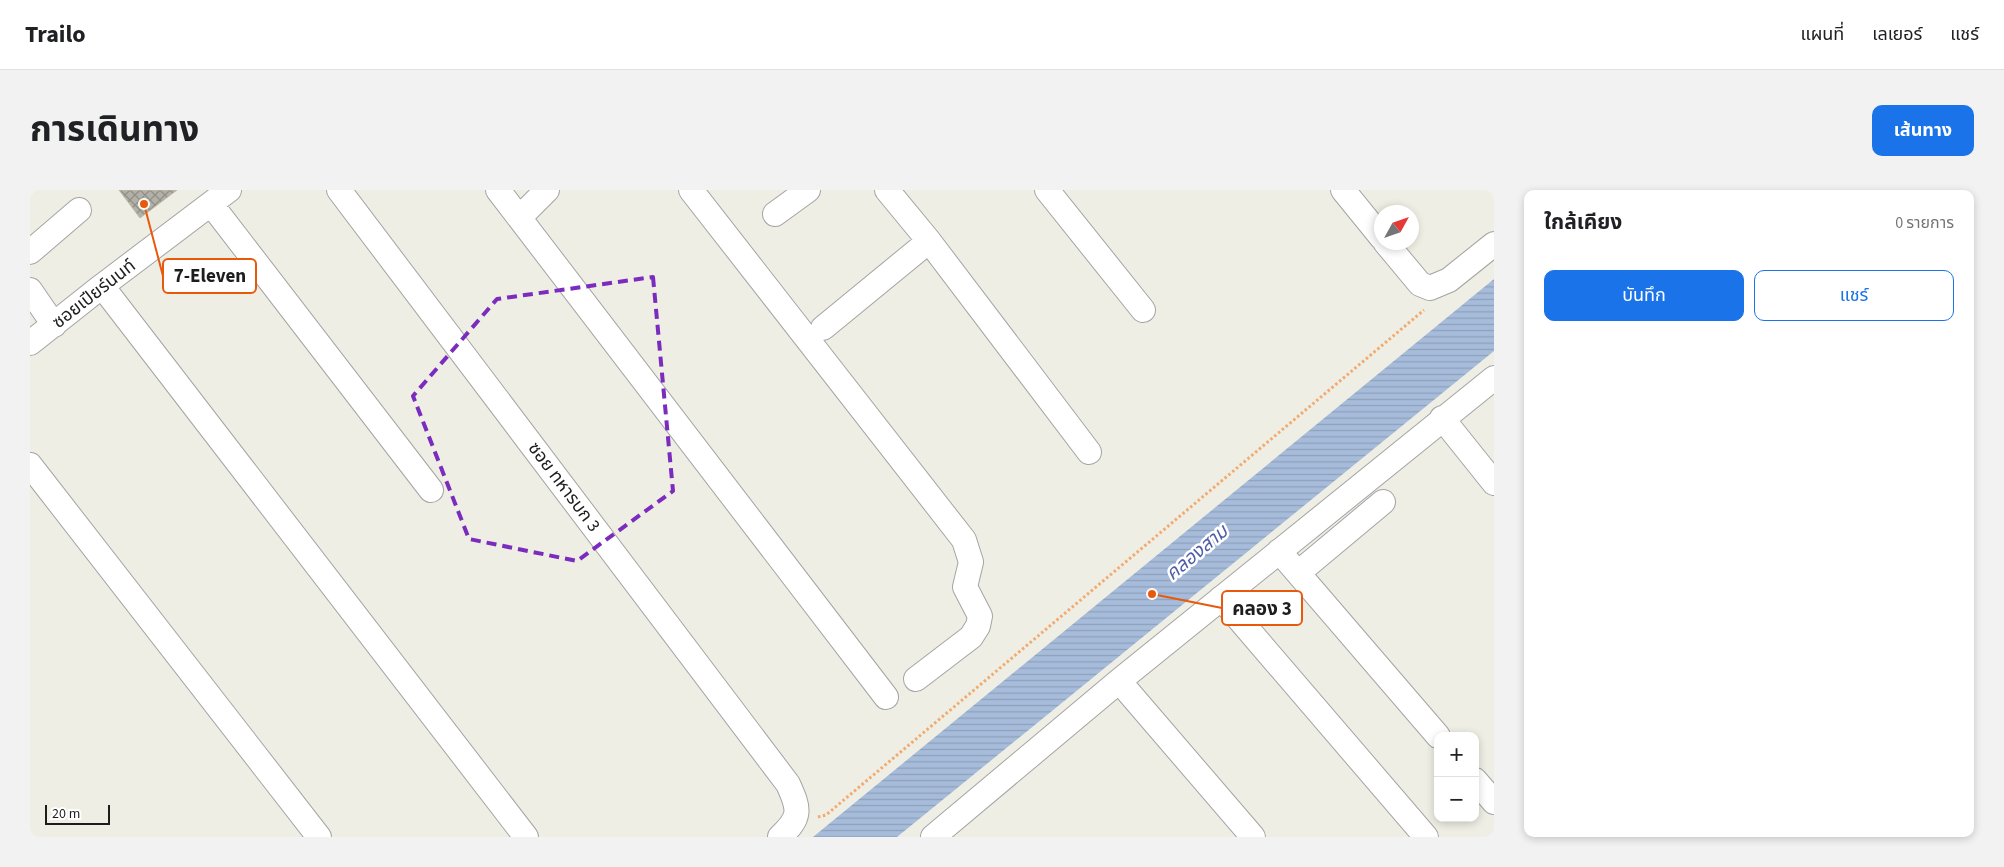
<!DOCTYPE html>
<html lang="th">
<meta charset="utf-8">
<style>
:root{--surface:#fff;--page:#f2f2f2;--text:#202124;--muted:#757577;--line:#e0e0e0;--accent:#1a73e8}
body{margin:0;font-family:"Source Sans 3","Noto Sans Thai",sans-serif;background:var(--page);color:var(--text)}
.controls{position:absolute;right:15px;bottom:15px;display:grid;overflow:hidden;border-radius:10px;box-shadow:0 2px 8px #0003}
.controls button{width:45px;height:45px;display:grid;place-items:center;padding:0;border:0;border-bottom:1px solid var(--line);background:var(--surface);color:var(--text);font:25px sans-serif}
.compass{position:absolute;left:1344px;top:15px;width:45px;height:45px;border-radius:50%;background:var(--surface);box-shadow:0 2px 8px #0003;rotate:50deg}
.scale{position:absolute;left:15px;bottom:12px;width:65px;box-sizing:border-box;padding-left:5px;border:2px solid #1d1d1d;border-top:0;font-size:14px;line-height:18px;white-space:nowrap;color:#1d1d1d;-webkit-text-stroke:4px #fff;paint-order:stroke}
.list{margin:0;padding:0;list-style:none}
h2{display:flex;justify-content:space-between;align-items:center;height:65px;margin:0;padding:0 20px;font-size:21px}
h2 small{font-size:16px;font-weight:400;color:var(--muted)}
.actions{display:flex;gap:10px;padding:15px 20px}
.actions a{flex:1;padding:11px 0;border:1px solid var(--accent);border-radius:10px;text-align:center;font-size:18px;color:var(--accent)}
.actions .main{background:var(--accent);color:#fff}
.map{position:relative;flex:none;width:1464px;height:647px;overflow:hidden;border-radius:10px}
header{display:flex;align-items:center;gap:30px;box-sizing:border-box;height:70px;padding:0 25px;background:var(--surface);border-bottom:1px solid var(--line)}
header strong{font-size:24px}
nav{display:flex;gap:28px;margin-inline-start:auto;font-size:18px}
.intro{display:flex;align-items:center;justify-content:space-between;box-sizing:border-box;height:120px;padding:0 30px}
h1{margin:0;font-size:35px}
.button{padding:12px 22px;border-radius:10px;background:var(--accent);color:#fff;font-size:18px;font-weight:700}
main{display:flex;gap:30px;padding:0 30px}
aside{flex:1;background:var(--surface);border-radius:10px;box-shadow:0 2px 8px #0003}
.map>svg:first-child{display:block}
</style>
<header>
<strong>Trailo</strong>
<nav><a>แผนที่</a><a>เลเยอร์</a><a>แชร์</a></nav>
</header>
<div class="intro"><h1>การเดินทาง</h1><a class="button">เส้นทาง</a></div>
<main>
<div class="map">
<svg width="1464" height="647" viewBox="0 0 1464 647">
<defs>
<pattern id="water-rules" width="6" height="5" patternUnits="userSpaceOnUse" patternTransform="scale(1.25)"><rect width="6" height="5" fill="#a6bcda"/><path d="M0 2.5h6" fill="none" stroke="#8ea1bb"/></pattern>
<pattern id="building-cross-hatch" width="8" height="8" patternUnits="userSpaceOnUse" patternTransform="scale(1.25)"><rect width="8" height="8" fill="#b3b1a7"/><path d="M0 0l8 8M0 8l8-8" fill="none" stroke="#918f87"/></pattern>
</defs>
<rect width="100%" height="100%" fill="#eeeee4"/>
<path fill="url(#water-rules)" d="M1464,89V161L867,647H783Z"/>
<path fill="url(#building-cross-hatch)" stroke="#bfbaa7" d="M89,0H147L110,28Z"/>
<g fill="none" stroke-linecap="round" stroke-linejoin="round">
<g stroke="#a4a4a4" stroke-width="26">
<path id="minor" d="M309,0L758,594C770,620 771,627 750,647
M468,0L856,507
M661,0L934,350L941,372L935,397L950,426L948,436L941,447L886,489
M857,0L899,51L1059,262
M1017,0L1113,120
M1313,0L1352,48
M181,14L401,300
M745,24L778,0
M490,27L517,0
M1355,52L1390,94L1400,98L1419,90L1464,54
M0,62L49,20
M72,96L496,647
M0,100L24,135
M793,138L899,51
M0,153L72,96L199,0
M1412,228L1464,293
M0,275L289,647
M1249,361L1408,546
M1268,383L1353,312
M1191,408L1396,647
M1089,491L1223,647
M1445,590L1464,612
M903,647L1089,491L1464,188"/>
</g>
<path stroke="#f2aa70" stroke-width="3" stroke-dasharray="2.5 2.5" stroke-linecap="butt" d="M788,627L796,625L1394,120"/>
<use href="#minor" stroke="#fff" stroke-width="24"/>
</g>
<path fill="none" stroke="#7b2cbf" stroke-width="4" stroke-dasharray="10 6" stroke-linejoin="round" d="M623,87L643,301L547,371L439,349L383,206L467,109Z"/>
<g text-anchor="middle" dominant-baseline="central" stroke-width="5" stroke-linejoin="round" paint-order="stroke">
<g font-size="18" fill="#1d1d1d" stroke="#fff">
<text transform="translate(64 104) rotate(-38)">ซอยเปียร์นนท์</text>
<text transform="translate(534 297) rotate(53)">ซอย ทหารบก 3</text>
</g>
<g font-size="19" font-style="italic" fill="#4f5da8" stroke="#fff">
<text transform="translate(1167 363) rotate(-40)">คลองสาม</text>
</g>
</g>
<path fill="none" stroke="#e8590c" stroke-width="2" d="M114 14L133 86M1122 404L1192 418"/>
<g fill="#e8590c" stroke="#fff" stroke-width="2">
<circle cx="114" cy="14" r="5"/>
<circle cx="1122" cy="404" r="5"/>
</g>
<g fill="#fff" stroke="#e8590c" stroke-width="2">
<rect x="133" y="69" width="93" height="34" rx="5"/>
<rect x="1192" y="401" width="80" height="34" rx="5"/>
</g>
<g font-size="19" text-anchor="middle" font-weight="bold" fill="#1d1d1d">
<text x="180" y="92">7-Eleven</text>
<text x="1232" y="425">คลอง 3</text>
</g>
</svg>
<div class="controls">
<button>+</button>
<button>−</button>
</div>
<svg class="compass" viewBox="-18 -18 36 36"><path d="M0-13l5 13h-10z" fill="#e53935"/><path d="M0 13l5-13h-10z" fill="#757577"/></svg>
<div class="scale">20 m</div>
</div>
<aside>
<h2>ใกล้เคียง<small>0 รายการ</small></h2>
<ul class="list">
</ul>
<div class="actions"><a class="main">บันทึก</a><a>แชร์</a></div>
</aside>
</main>
